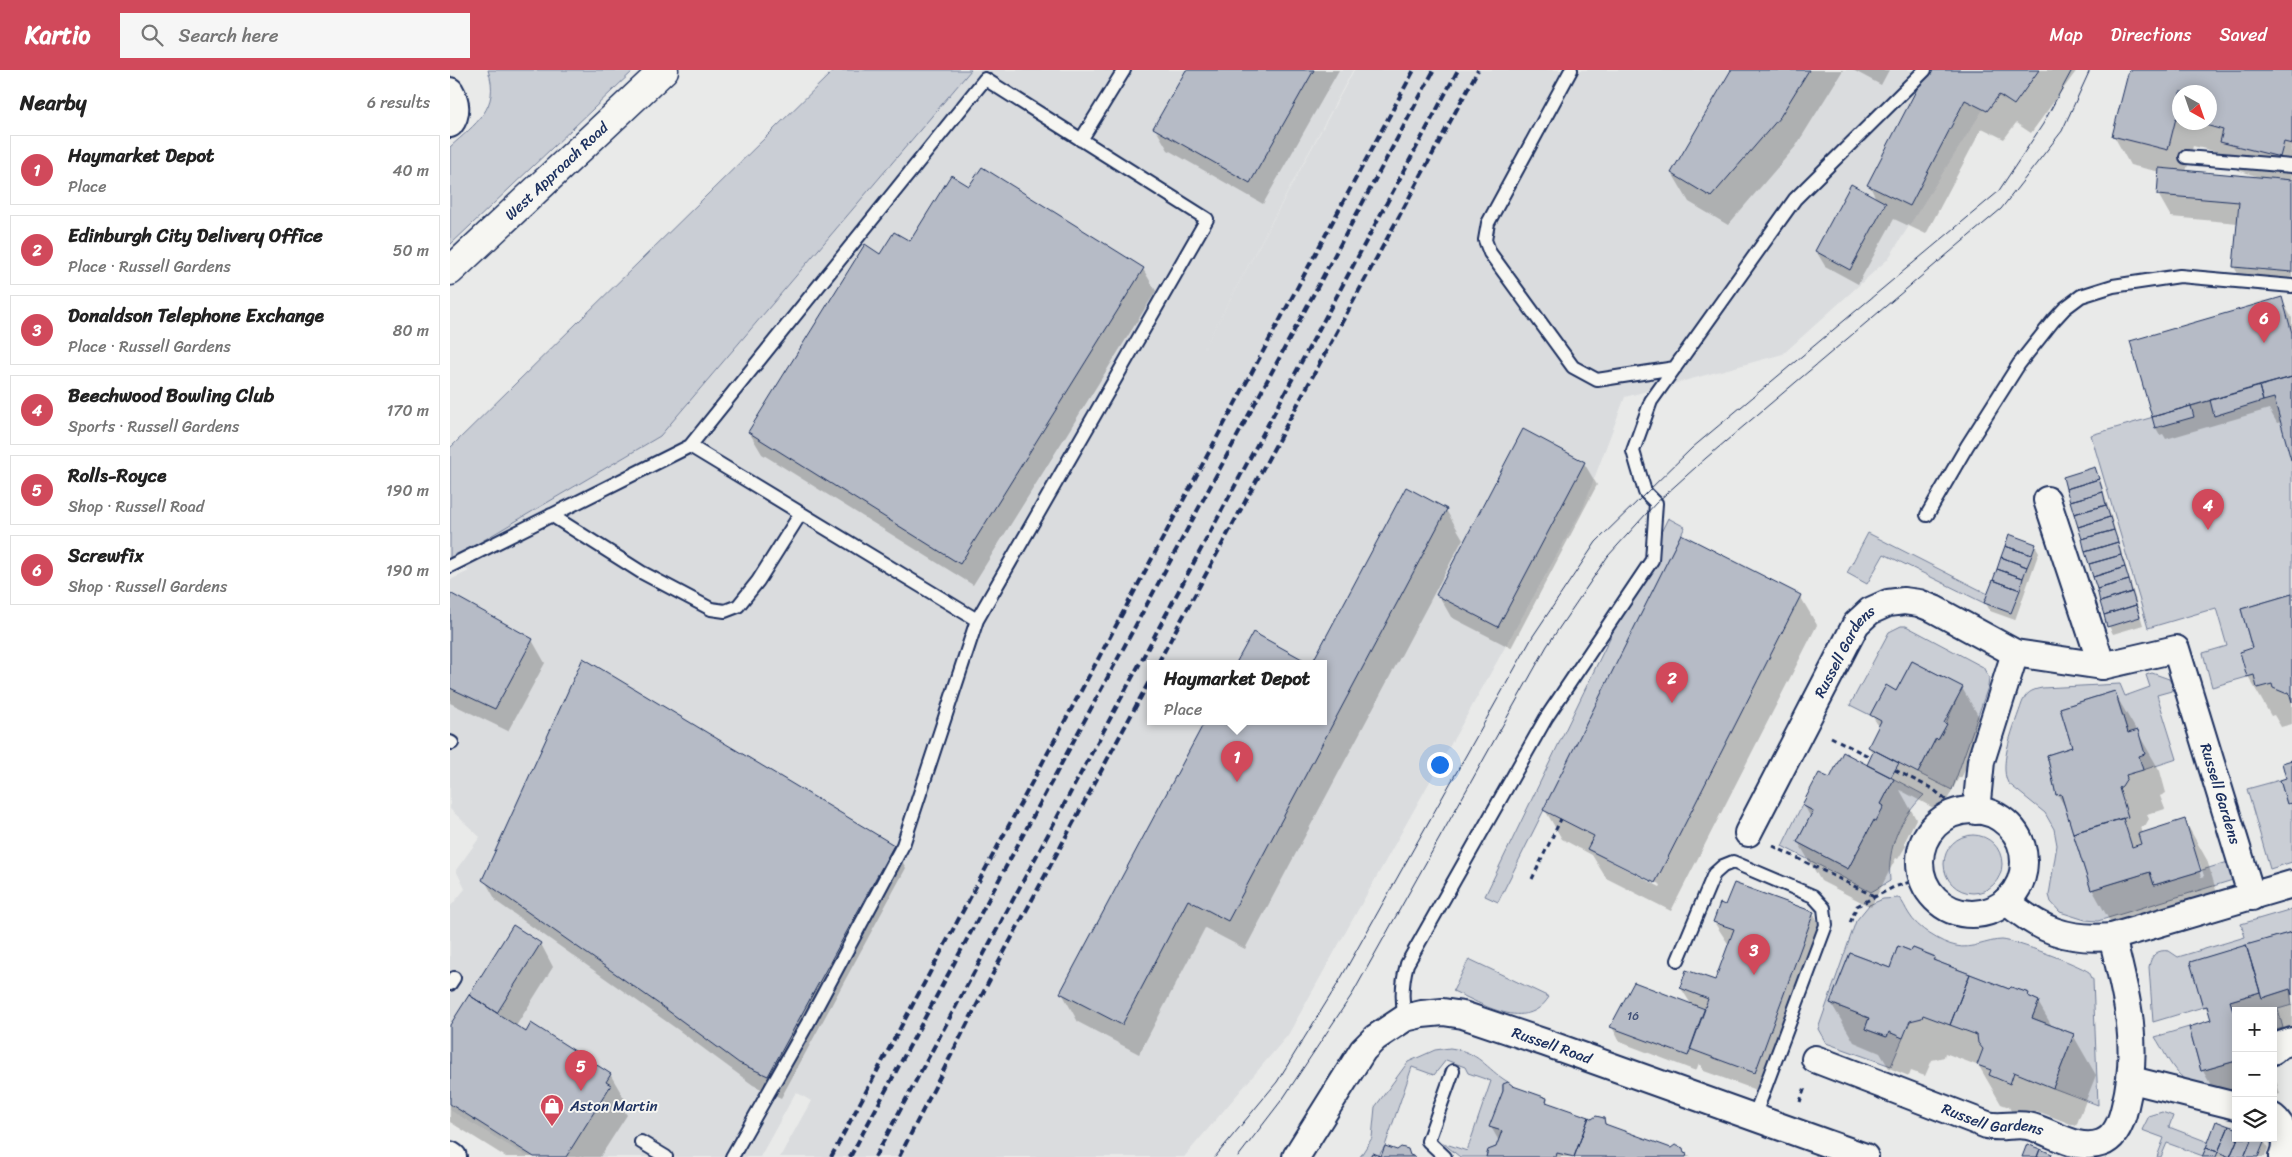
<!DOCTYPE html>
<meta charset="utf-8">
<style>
:root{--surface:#fff;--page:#f6f6f6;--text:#222;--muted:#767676;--line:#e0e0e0;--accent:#d1495b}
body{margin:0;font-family:Sriracha,sans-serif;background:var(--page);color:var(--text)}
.controls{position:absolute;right:15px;bottom:15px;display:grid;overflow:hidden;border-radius:0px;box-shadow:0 2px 12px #0003}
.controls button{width:45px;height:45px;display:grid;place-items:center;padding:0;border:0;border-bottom:1px solid var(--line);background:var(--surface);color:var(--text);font:25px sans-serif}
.compass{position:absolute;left:1722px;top:15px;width:45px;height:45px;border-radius:50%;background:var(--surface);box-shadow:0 2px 12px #0003;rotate:140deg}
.you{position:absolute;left:989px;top:694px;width:18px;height:18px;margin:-12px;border:4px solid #fff;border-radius:50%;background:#1a73e8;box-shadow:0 0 0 8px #1a73e833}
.badge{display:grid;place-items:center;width:32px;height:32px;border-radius:50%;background:var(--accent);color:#fff;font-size:16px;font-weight:700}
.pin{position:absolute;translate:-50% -41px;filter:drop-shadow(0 1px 2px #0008)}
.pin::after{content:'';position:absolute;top:26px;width:18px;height:15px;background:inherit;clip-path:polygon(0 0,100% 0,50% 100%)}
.popup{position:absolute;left:697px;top:590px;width:180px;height:65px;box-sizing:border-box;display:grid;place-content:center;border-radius:0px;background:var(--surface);filter:drop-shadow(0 1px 4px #0005);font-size:16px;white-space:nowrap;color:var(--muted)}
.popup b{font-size:19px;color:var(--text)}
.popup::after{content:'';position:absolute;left:50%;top:100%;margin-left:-10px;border:10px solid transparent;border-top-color:var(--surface)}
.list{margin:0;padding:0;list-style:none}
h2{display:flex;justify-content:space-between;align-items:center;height:65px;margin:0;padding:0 20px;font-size:21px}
h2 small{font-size:16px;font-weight:400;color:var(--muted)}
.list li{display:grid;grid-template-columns:32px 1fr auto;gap:15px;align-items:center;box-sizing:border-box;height:70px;margin:0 10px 10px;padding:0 10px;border:1px solid var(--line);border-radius:0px}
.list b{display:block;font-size:19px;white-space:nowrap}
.list p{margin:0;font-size:16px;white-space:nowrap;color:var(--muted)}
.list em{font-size:16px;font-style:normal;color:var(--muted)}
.icon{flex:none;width:28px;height:28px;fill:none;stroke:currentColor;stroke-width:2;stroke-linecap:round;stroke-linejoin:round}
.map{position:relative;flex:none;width:1842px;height:1087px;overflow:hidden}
header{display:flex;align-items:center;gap:30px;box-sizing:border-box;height:70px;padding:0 25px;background:var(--accent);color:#fff}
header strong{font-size:24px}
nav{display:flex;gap:28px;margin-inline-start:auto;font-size:18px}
.search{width:350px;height:45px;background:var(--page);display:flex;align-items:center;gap:12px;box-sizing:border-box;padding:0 18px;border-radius:0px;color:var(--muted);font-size:19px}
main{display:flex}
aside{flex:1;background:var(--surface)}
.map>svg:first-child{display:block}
</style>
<header>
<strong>Kartio</strong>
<div class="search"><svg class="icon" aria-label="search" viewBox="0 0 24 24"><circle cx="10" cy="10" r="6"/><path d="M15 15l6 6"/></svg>Search here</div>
<nav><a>Map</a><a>Directions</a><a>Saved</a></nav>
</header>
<main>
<aside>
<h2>Nearby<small>6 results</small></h2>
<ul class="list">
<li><span class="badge">1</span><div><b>Haymarket Depot</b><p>Place</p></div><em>40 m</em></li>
<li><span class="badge">2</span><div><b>Edinburgh City Delivery Office</b><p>Place · Russell Gardens</p></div><em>50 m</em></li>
<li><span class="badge">3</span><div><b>Donaldson Telephone Exchange</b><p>Place · Russell Gardens</p></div><em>80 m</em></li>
<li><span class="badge">4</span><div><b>Beechwood Bowling Club</b><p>Sports · Russell Gardens</p></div><em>170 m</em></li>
<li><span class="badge">5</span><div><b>Rolls-Royce</b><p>Shop · Russell Road</p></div><em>190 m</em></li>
<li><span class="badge">6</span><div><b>Screwfix</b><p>Shop · Russell Gardens</p></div><em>190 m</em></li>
</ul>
</aside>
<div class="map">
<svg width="1842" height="1087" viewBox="0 0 1842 1087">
<rect width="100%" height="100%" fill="#e9eae9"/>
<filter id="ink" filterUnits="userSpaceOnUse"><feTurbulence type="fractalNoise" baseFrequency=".02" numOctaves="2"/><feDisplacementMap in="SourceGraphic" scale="10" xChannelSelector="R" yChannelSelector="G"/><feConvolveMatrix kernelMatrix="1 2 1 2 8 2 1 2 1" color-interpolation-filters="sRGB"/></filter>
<g filter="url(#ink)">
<path fill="#dadcde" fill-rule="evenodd" d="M521,0H903L754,278L904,0H1583L1557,32L1543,24L1438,189L1333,284L1175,327L1133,438L838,965L734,1087H330L361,1031L346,1022L310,1087H78L0,1040V837L15,819L6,800L30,767L0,739V510L19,501L1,490L210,366ZM701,593H873V651H701Z"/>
<path fill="#caced5" stroke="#727e9a" d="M38,0H184L0,175V77C25,54 51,38 38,0Z
M384,0H521L210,366L0,490V378Z
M1842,307V524L1791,539L1802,578L1797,607L1762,617L1753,583L1777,576L1766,538L1698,558L1641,365Z
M1218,448L1235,457L1048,832L1035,826Z
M1418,463L1538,524L1534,533L1434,484L1417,514L1397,503Z
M1451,556H1456L1533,597L1539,608L1538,617L1502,720L1468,703L1486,668L1489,669L1512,617L1462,591L1446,621L1436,616L1420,645L1400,635L1439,562Z
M1702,603L1719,609L1725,620L1707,625L1727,689L1693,700L1678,663L1665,621L1610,638L1622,677L1597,685L1606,725L1611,724L1641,820L1700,802L1704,815L1778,792L1783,810L1648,851L1635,850L1610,842L1601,832L1599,825L1607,775L1604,759L1595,743L1558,713C1548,693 1565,654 1572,633C1576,623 1581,620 1592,618L1670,614L1675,626L1700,617L1696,605Z
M1444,709L1474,725C1450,749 1437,776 1440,811L1421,822L1332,776L1352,735L1363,741L1347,772L1398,799L1424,750L1434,736L1431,734Z
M1830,710L1837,734L1842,733V792L1820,799L1797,719Z
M1494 794a29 29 0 1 1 58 0a29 29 0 1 1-58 0Z
M1449,828C1454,833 1455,838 1459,844C1467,858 1491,873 1506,876C1521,880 1537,870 1552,870C1566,871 1627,894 1639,902L1643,910L1648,1035L1603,1018L1624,964L1582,948L1589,931L1578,926V923L1561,917L1559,919L1483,890L1484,886L1463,878L1461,881L1448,876L1440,898L1400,883L1380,933L1419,948L1415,959L1436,967L1439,962L1453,968L1441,996L1376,973L1368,959L1406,851L1419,835L1433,829Z
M1842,839V862L1741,892L1753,937L1703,952L1699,897C1701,885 1707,879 1719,881L1728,887L1795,867L1791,854Z
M1019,889L1099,927C1076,963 1033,934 1003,921Z
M1840,919L1842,935L1828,939L1833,958L1823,961V941H1786L1784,944L1780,931L1810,922L1812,928Z
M1739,957L1751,1001L1786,991V1019C1775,1023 1736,1013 1729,1004C1719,994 1713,979 1705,967Z
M1000,978C1030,982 1035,998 1058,1012L1053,1015V1021L1040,1057L1052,1061L1046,1077L1039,1080L1036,1087H1010L993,1073L1017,1081L1041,1011L1018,1003L1015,997L996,990L984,1005L962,997L935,1076L929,1085L922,1083L920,1087H910L922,1068L925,1037L958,992L985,980Z
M1712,1042L1723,1046L1719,1057L1758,1072L1753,1086L1717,1073L1711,1087H1707L1714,1068L1692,1060L1699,1046Z"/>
<path fill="#0003" fill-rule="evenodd" d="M738,0H889L813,134L718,80L705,58Z
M1282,0H1393L1346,76L1278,155L1239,132L1222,103Z
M1403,0H1439L1431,15Z
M1484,0H1627L1581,63L1566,53L1554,69L1532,58L1476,164L1444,149L1408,214L1375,196L1366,181L1427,130L1419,115Z
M1680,0H1842V223L1797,219L1784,197L1788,153L1721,147L1708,124L1710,102L1680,95L1664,66ZM1730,22H1760V52H1730ZM1743,76L1780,85L1788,100L1815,109L1736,102Z
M520,118L693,199L706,221L523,515L312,384L299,362L460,173Z
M1831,229L1842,248V388L1832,352L1827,353L1819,339L1716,369L1713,364L1710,365L1706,358L1682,272Z
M1134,393L1147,415L1061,578L1001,547L988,524Z
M1645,399L1649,406L1693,555L1663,564L1659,556Z
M957,418L996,440L1013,469L795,879L755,858L689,984L628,952L612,923L757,651H873V593H864Z
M1585,475L1589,482L1565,550L1540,541L1536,533Z
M0,525L82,570L95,593L58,661L0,633Z
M1842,525V654L1831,657L1824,645L1821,646L1798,606L1804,579Z
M1350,526L1367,555L1221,841L1156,808L1142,785L1112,769L1095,740ZM1156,787L1211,815L1210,817L1156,789Z
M803,564L858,593H787Z
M1512,618L1535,657L1517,692L1518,694L1511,708L1509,707L1491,742L1450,720L1466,749L1454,773L1456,776L1448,789L1446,788L1421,837L1371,811L1348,772L1361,748L1354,735L1381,710L1417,696L1423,684L1419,677L1429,657L1422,645L1447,623Z
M1664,622L1710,701L1716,723L1710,726L1715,739L1697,745L1699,749L1695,756L1691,757L1693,764L1735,751L1757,790L1772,840L1664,859L1642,819L1619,744L1608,725L1623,678ZM1747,791H1749L1754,806L1751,807Z
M443,776L456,798L331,1028L303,1015L227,959L47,832L34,809Z
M1276,837L1363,843L1376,866L1317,1024L1254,1001L1249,993L1246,1001L1170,972L1162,957L1241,934L1231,918L1266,912L1279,875L1264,852Z
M63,857L91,874L103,897L66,956L160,1004L177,1033L173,1039L177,1045L150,1087H56L0,1052V957Z
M1842,863V964L1832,961L1823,964V941H1786V1037L1775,1040L1753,1001L1740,958L1763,951L1755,936L1742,893Z
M1484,888L1487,892L1560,921L1578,924L1580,929L1588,932L1603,958L1623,965L1646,1005L1626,1056L1587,1041L1582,1052L1563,1045L1559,1037L1551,1034L1529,996L1495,983L1494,987L1482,990L1475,1006L1461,1001L1459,1006L1439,998L1430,983L1404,972L1381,933L1440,900Z
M1823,1001L1830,1024L1823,1026Z
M1063,1017L1096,1029L1099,1034L1143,1050L1153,1049L1157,1055L1222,1080L1232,1079L1236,1085L1241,1087H1037L1047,1078L1049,1071L1041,1057Z
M1786,1068H1807L1814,1071L1818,1078L1815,1087H1754Z"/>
<path fill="#b6bbc6" stroke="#1b2f5e" d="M736,0H864L800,113L703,58Z
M1281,0H1359L1330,47L1261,127L1221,103Z
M1483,0H1589L1564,35L1549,25L1537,41L1515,30L1460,136L1417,115L1470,13Z
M1679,0H1842V74L1834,72L1830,87L1770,72L1773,60L1745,52H1760V22H1730V49L1726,48L1718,80L1662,66Z
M532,97L694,198L510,494L298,362L415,174L430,184L444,162L460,171L501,105L519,116Z
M1709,98L1842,110V202L1783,197L1789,132L1707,125Z
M1401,114L1436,133L1400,200L1365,181Z
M1832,227L1842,263V307L1702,347L1680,271Z
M1842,307V390H1841L1824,328L1813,331L1809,316Z
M1809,316L1813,331L1764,346L1760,330Z
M1741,336L1744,347L1705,358L1702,347Z
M1073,359L1135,392L1048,557L986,525Z
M1645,397L1649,409L1616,419L1613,407Z
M1649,409L1653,422L1620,431L1616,419Z
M956,417L997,439L778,851L738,830L672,955L610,923L755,651H873V593H862Z
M1653,422L1656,435L1624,444L1620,431Z
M1656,435L1660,447L1628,457L1624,444Z
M1660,447L1664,460L1632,469L1628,457Z
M1664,460L1668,472L1635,482L1632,469Z
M1231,464L1351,525L1205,813L1137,779L1144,766L1093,740Z
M1559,464L1586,474L1582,485L1555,476Z
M1668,472L1671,485L1639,494L1635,482Z
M1555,476L1582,485L1577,497L1551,487Z
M1671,485L1675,497L1643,507L1639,494Z
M1551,487L1577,497L1573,508L1547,499Z
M1675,497L1679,510L1647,519L1643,507Z
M1547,499L1573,508L1570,520L1543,510Z
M1543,510L1570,520L1561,543L1534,533Z
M1679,510L1682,522L1650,532L1647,519Z
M1682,522L1686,535L1654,545L1650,532Z
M0,523L83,569L45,639L0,618Z
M1842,524V632L1839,622L1835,623L1823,618L1822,614L1807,618L1804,605L1797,607L1790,582L1802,578L1791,539Z
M1686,535L1690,547L1657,557L1654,545Z
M803,562L852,589L861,593H786Z
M133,588L444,775L318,1006L289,993L213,937L32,810Z
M1462,591L1513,617L1494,653L1497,654L1488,670L1486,668L1468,703L1418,677L1431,651L1420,645L1436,615L1446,621Z
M1665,621L1678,663L1688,660L1695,684L1689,686L1693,700L1676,705L1677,708L1672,716L1669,718L1678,747L1623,763L1611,724L1606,725L1597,685L1622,677L1610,638Z
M1424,680L1449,693L1441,707L1417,695Z
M1393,682L1444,709L1431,734L1434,736L1426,751L1424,750L1398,799L1347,772L1363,741L1352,735L1369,703L1380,708Z
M1842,690V733L1837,734L1830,710L1836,708L1832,693Z
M1673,748L1682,777L1691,774L1688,764L1735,749L1751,801L1704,815L1700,802L1641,820L1623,763Z
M1284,813L1364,842L1305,1003L1240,979L1258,929L1230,918L1236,900L1265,910L1284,859L1263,852L1270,833L1275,835Z
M63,855L91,873L47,943L19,925Z
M1842,862V925L1840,919L1812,928L1796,875Z
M1796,875L1810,922L1780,931L1784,944L1786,943V991L1751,1001L1739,957L1761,950L1757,936L1753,937L1740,892Z
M1448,876L1461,881L1463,878L1485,887L1483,890L1520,904L1500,955L1473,945L1472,948L1460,951L1453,968L1439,962L1437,967L1415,959L1419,948L1380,933L1400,883L1440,898Z
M1520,904L1559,919L1561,917L1579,923L1578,926L1589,931L1582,948L1624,964L1603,1018L1564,1002L1560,1014L1539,1005L1541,1000L1527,995L1533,979L1528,973L1527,965L1500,955Z
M1184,912L1255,939L1238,986L1160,957Z
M19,925L76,962L81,953L161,1004L156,1012L161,1015L116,1087H84L0,1034V955Z
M1058,1012L1063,1016L1097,1028L1096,1032L1139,1047L1124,1087L1107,1083L1106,1087H1036L1038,1080L1046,1077L1052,1061L1039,1057L1053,1021V1014Z
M1146,1046L1154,1048L1155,1054L1221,1078L1225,1075L1233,1078L1234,1083L1237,1084L1236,1087H1124L1139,1047L1142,1049Z
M1766,1051L1779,1056L1768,1082L1756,1078Z
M1779,1056L1786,1058V1068H1788L1780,1087L1768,1082Z
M1788,1068H1802L1794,1087H1780Z
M1802,1068L1815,1070L1808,1087H1794Z
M1577,1074L1590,1079L1587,1087H1572Z
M935,1076L947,1080L951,1077L958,1079L960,1085L966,1087H920L922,1083L931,1086Z
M1756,1078L1768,1082L1766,1087H1752Z
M1590,1079L1602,1084L1601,1087H1587Z"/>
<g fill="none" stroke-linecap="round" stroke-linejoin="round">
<g stroke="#1b2f5e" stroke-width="16">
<path id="service" d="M1121,0L1038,153L1035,170L1040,183L1123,297L1147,310L1225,298
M631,70L674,0
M1736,87L1842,96
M240,376L535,9L757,149L527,550
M101,445L191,502L261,539L275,541L288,536L308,511L351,443
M1477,445L1517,376L1569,294L1603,251L1615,238L1631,226L1663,216L1730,206L1842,216
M0,496L240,376L527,550L453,775L359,951L282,1087
M0,672L2,673
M1228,890L1264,804L1273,796L1283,792L1363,826L1374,838L1376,855L1304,1047
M0,914L4,908
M955,948C951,929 952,912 957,894L1096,648L1202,490L1206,433L1195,422L1183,381L1201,331L1345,129L1475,0
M191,1072L216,1087
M995,1087L978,1071L1003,1001"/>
</g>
<g stroke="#1b2f5e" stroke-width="30">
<g id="minor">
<path d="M0,21C6,31 8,44 0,54"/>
<path d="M1597,430L1652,596"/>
<circle cx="1522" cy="792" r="52"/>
<path d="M1526,741L1531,691L1565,583"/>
<path id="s1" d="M1298,763L1406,554L1420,541L1438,533L1454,531L1469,533L1484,539L1565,583L1652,596L1726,579L1802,827"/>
<path d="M1556,831C1590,860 1617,871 1662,867L1842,814"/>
<path d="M1823,981L1830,975L1842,971"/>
<path id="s2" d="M1365,989L1537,1055C1551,1059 1564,1053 1578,1056C1602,1061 1626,1082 1651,1073C1666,1068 1672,1050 1675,1036C1690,976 1677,926 1662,867"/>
<path d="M1682,1010L1786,1036"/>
<path d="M1823,1047C1835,1057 1838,1073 1832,1087"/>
<path d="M0,1085L3,1087"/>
<path id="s3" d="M846,1087L913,980L925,968L955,948L972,944L993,942L1013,945L1096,973L1415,1087"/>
</g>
</g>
<g stroke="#1b2f5e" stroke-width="31">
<g id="tertiary">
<path id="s4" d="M0,201L214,0"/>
</g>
</g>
<path stroke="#1b2f5e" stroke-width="3" stroke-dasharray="5 4" stroke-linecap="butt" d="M1381,667L1420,687
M1445,700L1483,719L1498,732
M1323,776L1424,826
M1082,809L1111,749
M1400,853L1407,836L1444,817L1473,808
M1350,1032L1355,1017"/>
<use href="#service" stroke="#f6f6f2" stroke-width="12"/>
<use href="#minor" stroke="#f6f6f2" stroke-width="26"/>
<use href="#tertiary" stroke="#f6f6f2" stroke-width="28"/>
<path stroke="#1b2f5e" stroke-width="1" d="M765,1087L827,1012L887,915L1083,566L1146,472L1242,378L1548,122L1593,54L1622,0
M788,1087L834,1027L903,923L1097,576L1158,486L1206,433L1256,388L1551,139L1612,61L1640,0"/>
<path stroke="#1b2f5e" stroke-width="4" stroke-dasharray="8 4" stroke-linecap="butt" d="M708,593L1028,0
M381,1087L964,0
M400,1087L984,0
M425,1087L1008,0
M449,1087L553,884L701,608"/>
</g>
</g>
<defs>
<g id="shop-pin" transform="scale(1.25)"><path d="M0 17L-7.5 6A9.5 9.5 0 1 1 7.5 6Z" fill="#d1495b" stroke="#f6f6f2"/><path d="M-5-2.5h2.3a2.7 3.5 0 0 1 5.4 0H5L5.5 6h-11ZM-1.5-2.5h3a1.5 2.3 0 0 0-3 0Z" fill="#fff"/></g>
</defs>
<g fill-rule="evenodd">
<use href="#shop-pin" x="102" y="1036"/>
</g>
<g text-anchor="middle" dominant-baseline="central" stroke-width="4" stroke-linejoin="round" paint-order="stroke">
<g font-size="12" fill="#425278">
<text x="1183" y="946">16</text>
</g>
<g font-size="15" fill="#1b2f5e" stroke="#f6f6f2">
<text stroke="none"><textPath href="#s4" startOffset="146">West Approach Road</textPath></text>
<text stroke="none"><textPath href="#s1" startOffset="206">Russell Gardens</textPath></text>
<text stroke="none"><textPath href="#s1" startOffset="729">Russell Gardens</textPath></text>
<text stroke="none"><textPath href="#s3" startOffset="332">Russell Road</textPath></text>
<text stroke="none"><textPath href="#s2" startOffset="189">Russell Gardens</textPath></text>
</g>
<g font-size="15" fill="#1b2f5e" stroke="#f6f6f2" text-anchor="start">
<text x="120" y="1036">Aston Martin</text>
</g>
</g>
</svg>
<div class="controls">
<button>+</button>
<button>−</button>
<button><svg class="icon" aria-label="layers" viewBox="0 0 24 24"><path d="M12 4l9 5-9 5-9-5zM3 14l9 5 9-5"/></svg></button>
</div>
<svg class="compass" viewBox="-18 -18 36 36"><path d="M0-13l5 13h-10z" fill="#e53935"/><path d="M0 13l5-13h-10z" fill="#767676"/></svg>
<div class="you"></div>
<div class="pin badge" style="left:787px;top:712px">1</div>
<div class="popup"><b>Haymarket Depot</b>Place</div>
<div class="pin badge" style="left:1222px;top:633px">2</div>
<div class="pin badge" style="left:1304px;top:905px">3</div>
<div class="pin badge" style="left:1758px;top:460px">4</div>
<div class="pin badge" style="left:131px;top:1021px">5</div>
<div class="pin badge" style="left:1814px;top:273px">6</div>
</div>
</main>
